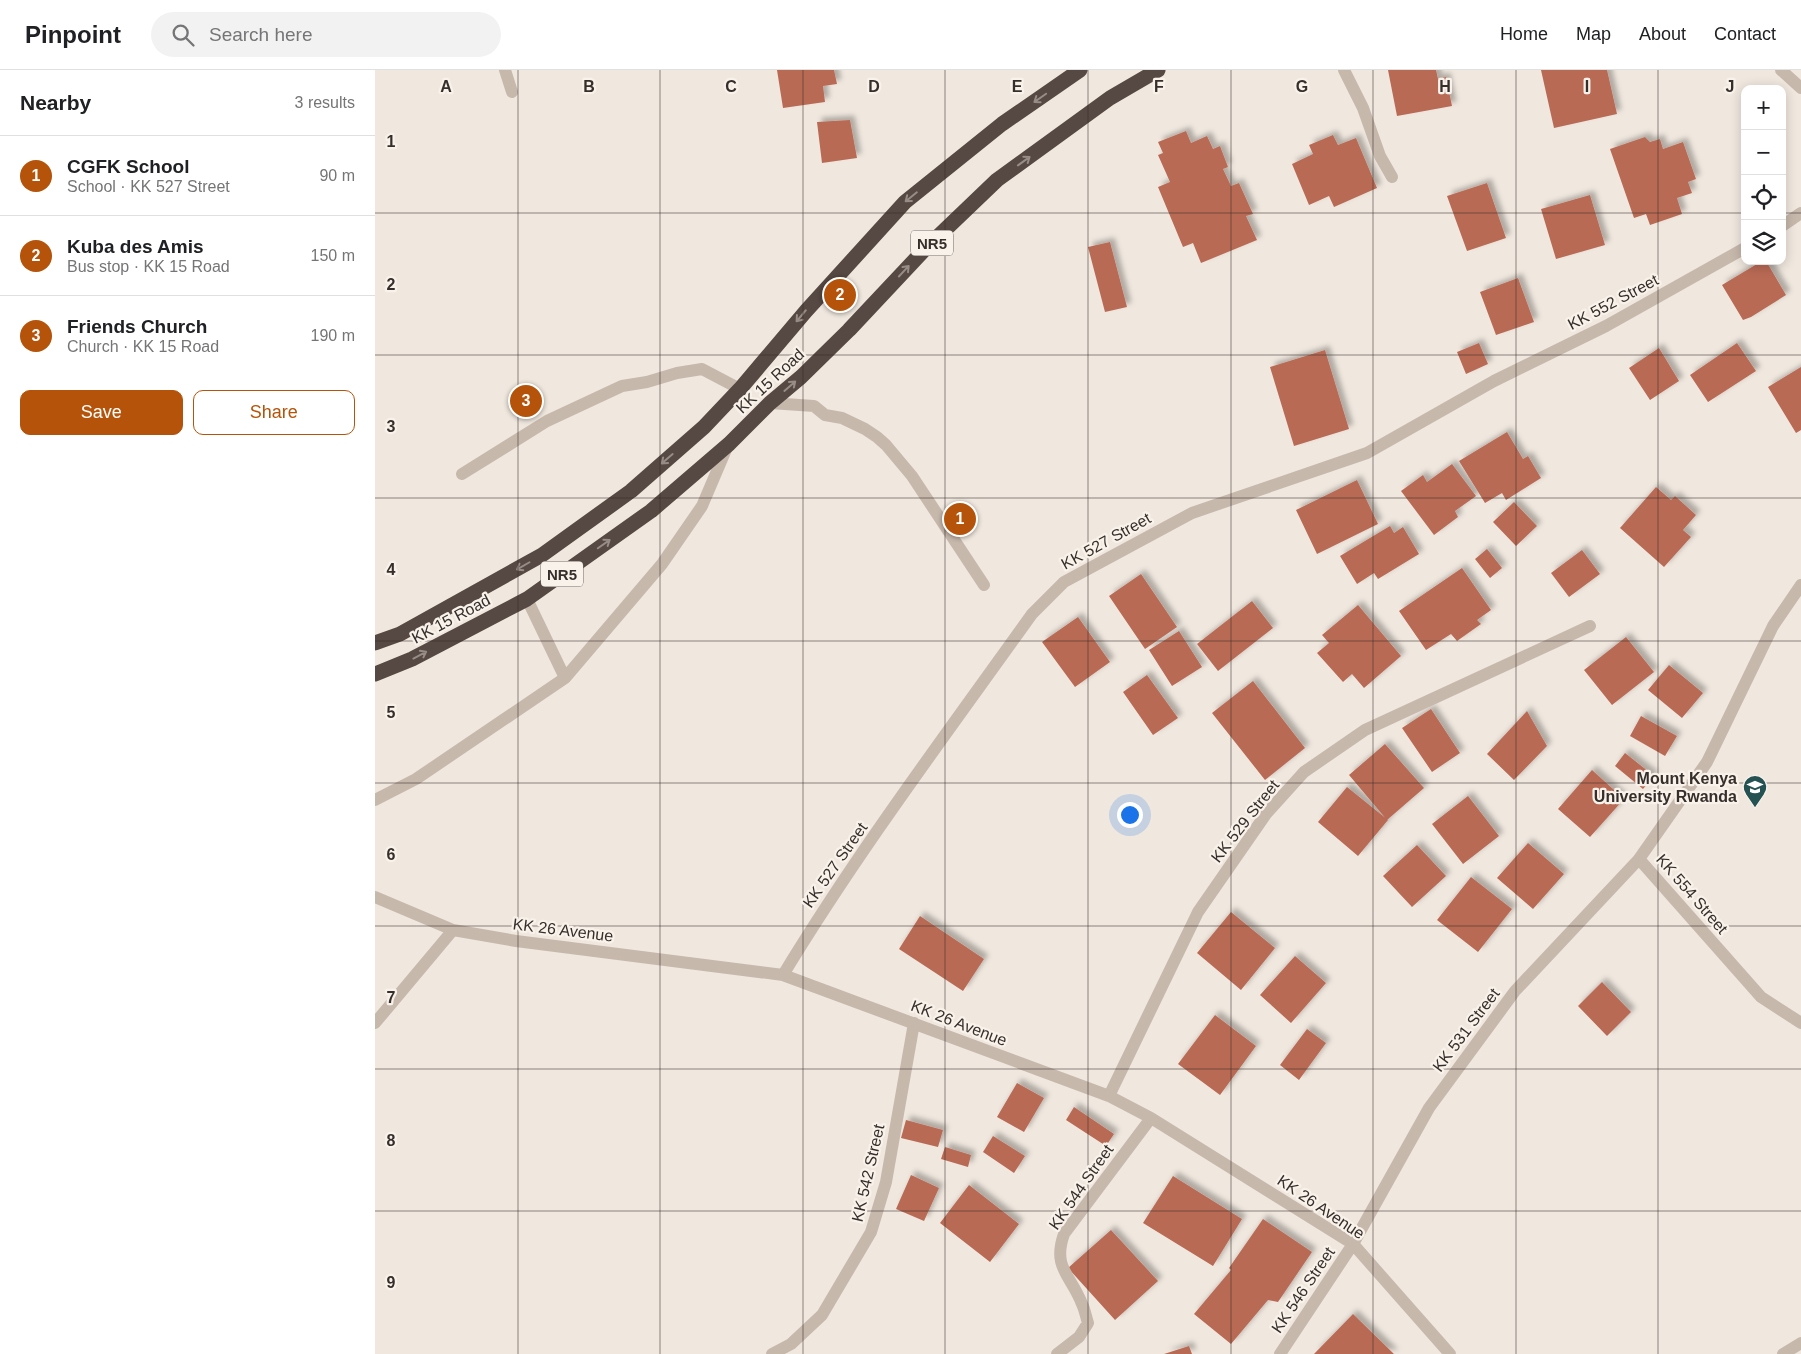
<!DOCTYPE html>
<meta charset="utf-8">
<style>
:root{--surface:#fff;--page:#f2f2f2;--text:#202124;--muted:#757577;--line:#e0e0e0;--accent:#b45309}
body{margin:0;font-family:Helvetica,sans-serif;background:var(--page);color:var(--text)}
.controls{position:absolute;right:15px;top:15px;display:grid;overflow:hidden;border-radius:10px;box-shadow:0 2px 12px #0003}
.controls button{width:45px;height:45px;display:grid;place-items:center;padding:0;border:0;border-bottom:1px solid var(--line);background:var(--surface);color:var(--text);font:25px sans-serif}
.you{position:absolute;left:754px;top:744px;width:18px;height:18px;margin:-12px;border:4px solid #fff;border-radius:50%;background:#1a73e8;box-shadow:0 0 0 8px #1a73e833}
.badge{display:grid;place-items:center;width:32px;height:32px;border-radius:50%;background:var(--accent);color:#fff;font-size:16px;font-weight:700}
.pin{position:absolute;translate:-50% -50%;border:2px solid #fff;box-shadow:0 1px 5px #0006}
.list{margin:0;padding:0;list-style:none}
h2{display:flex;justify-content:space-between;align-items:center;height:65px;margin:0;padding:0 20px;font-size:21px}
h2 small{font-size:16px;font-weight:400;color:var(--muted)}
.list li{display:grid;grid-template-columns:32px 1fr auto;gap:15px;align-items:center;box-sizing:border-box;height:80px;padding:0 20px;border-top:1px solid var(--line)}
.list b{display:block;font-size:19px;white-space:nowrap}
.list p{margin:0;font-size:16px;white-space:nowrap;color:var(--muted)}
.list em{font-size:16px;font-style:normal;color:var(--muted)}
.actions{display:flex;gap:10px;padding:15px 20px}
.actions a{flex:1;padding:11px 0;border:1px solid var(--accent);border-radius:10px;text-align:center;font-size:18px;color:var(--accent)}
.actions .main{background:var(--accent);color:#fff}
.icon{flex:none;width:28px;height:28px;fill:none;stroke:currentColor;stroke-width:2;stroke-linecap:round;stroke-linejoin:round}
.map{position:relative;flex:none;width:1426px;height:1284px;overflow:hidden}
header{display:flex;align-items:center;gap:30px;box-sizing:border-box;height:70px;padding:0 25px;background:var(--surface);border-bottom:1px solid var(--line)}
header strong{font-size:24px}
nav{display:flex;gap:28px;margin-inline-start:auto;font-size:18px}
.search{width:350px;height:45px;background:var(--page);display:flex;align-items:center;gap:12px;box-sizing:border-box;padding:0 18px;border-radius:28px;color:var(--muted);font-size:19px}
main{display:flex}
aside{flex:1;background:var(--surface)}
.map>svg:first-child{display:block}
</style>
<header>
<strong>Pinpoint</strong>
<div class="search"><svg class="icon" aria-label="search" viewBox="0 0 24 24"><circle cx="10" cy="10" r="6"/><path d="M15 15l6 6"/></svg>Search here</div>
<nav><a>Home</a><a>Map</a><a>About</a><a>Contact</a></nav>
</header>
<main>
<aside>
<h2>Nearby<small>3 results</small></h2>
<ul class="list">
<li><span class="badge">1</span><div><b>CGFK School</b><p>School · KK 527 Street</p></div><em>90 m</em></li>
<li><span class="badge">2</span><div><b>Kuba des Amis</b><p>Bus stop · KK 15 Road</p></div><em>150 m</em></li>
<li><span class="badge">3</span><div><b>Friends Church</b><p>Church · KK 15 Road</p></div><em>190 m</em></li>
</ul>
<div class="actions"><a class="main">Save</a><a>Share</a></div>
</aside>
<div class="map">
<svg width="1426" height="1284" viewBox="0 0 1426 1284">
<defs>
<filter id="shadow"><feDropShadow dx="4.5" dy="-4.5" stdDeviation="2.5" flood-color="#0004"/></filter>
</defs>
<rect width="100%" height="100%" fill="#f0e8df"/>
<path fill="#b96a55" filter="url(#shadow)" d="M402,0H459L462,14L448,16L450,32L408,38Z
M1013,0H1061L1063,9L1071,7L1077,36L1022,46Z
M1166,0H1232L1242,44L1179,58Z
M475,50L482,88L447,93L442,52Z
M811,61L816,73L832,66L838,79L845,76L853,97L848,99L856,116L864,113L878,144L871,146L882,170L826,193L818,173L808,177L783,117L795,112L783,85L788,83L783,72Z
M958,65L963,75L981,68L1002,118L959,137L954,126L934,135L917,94L938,84L934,75Z
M1270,67L1275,72L1285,69L1288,79L1308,72L1321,109L1313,112L1317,123L1302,128L1307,144L1275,155L1271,144L1259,148L1235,79Z
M1112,113L1131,168L1092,181L1072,126Z
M1215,125L1230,175L1181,189L1166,139Z
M735,172L752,237L730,242L713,177Z
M1387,191H1391L1411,225L1376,247L1368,250L1347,215Z
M1143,208L1159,252L1121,265L1105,222Z
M1104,273L1113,294L1091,304L1082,282Z
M1362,273L1381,301L1333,332L1315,305Z
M1284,278L1304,311L1275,330L1254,298Z
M950,280L974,359L919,376L895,297Z
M1426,297V360L1421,363L1393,317Z
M1132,362L1148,389L1153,386L1166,408L1131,430L1127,423L1110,433L1084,391Z
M1077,394L1101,426L1080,441L1083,447L1059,465L1026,421L1048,405L1052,412Z
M982,410L1003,454L942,484L921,440Z
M1281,417L1296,430L1300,426L1321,445L1308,460L1316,467L1289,497L1245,458Z
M1139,432L1162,456L1141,476L1118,452Z
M1015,456L1019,463L1028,457L1044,484L1003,509L999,503L982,514L965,486Z
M1112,479L1127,498L1115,508L1100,489Z
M1207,480L1225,504L1194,527L1176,503Z
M1087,498L1116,540L1102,550L1106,554L1082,571L1076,564L1051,580L1024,541Z
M766,504L802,557L770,579L734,526Z
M877,531L898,558L843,601L822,574Z
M983,535L1026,586L989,618L977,604L968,612L942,583L954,573L947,565Z
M703,547L735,592L700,617L667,572Z
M804,561L827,597L797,616L774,580Z
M1251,567L1279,602L1237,635L1209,600Z
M1294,595L1328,623L1307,648L1273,620Z
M772,605L803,648L778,665L748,622Z
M878,611L930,678L890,710L837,643Z
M1056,639L1085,683L1057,702L1027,658Z
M1152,641L1172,676L1139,710L1112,684Z
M1266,646L1302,666L1290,686L1255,666Z
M1010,674L1049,718L1012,750L974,705Z
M1250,683L1279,706L1268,719L1240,696Z
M1217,700L1249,729L1215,767L1183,739Z
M972,717L1013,750L983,786L943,752Z
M1093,726L1124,766L1088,794L1057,754Z
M1153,773L1189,804L1158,839L1122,808Z
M1042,775L1071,806L1037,837L1008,806Z
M1096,807L1137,839L1103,882L1062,850Z
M856,842L900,878L866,920L822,883Z
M545,846L609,889L588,921L524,879Z
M920,886L951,913L916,953L885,925Z
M1227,912L1256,942L1232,966L1203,936Z
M840,945L881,976L845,1025L803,994Z
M932,959L951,973L924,1010L905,995Z
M642,1013L669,1028L649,1062L622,1047Z
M699,1037L739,1064L731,1076L691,1050Z
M531,1050L568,1060L563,1077L526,1068Z
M618,1066L650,1086L639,1103L608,1082Z
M570,1077L596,1085L593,1097L566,1089Z
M536,1105L564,1118L549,1151L521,1139Z
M798,1106L867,1149L838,1196L768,1153Z
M594,1115L644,1154L615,1192L565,1153Z
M888,1149L937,1182L903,1232L893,1230L856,1274L819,1244L856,1200L854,1198Z
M736,1160L783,1211L740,1250L693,1198Z
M978,1244L1019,1284H939Z
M814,1276L817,1284H789Z"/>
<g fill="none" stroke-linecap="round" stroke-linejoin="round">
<path stroke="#c7b8ac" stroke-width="12" d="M130,0L137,22
M395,333L439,336L450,345L467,348L490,359L502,367L511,375L537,406L609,515
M87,404L172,351L247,316L272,312L302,303L327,299L365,319
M152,529L190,608
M0,730L41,709L190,608L287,494L327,436L353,375"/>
<path stroke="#c7b8ac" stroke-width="12" d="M969,0L988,38L1005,86L1017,107
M1406,0L1426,18
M1407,156L1426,143
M1426,515L1398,556L1332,692L1264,789L1386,927L1426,953
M0,827L78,860L141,871L408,905L734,1026L776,1048L978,1174L1075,1284
M408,905C484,780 572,663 657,544L689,512L817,443L992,383L1119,311L1231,256L1370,178
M0,953L78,860
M734,1026L823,842L891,744L929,702L990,660L1215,556
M397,1284L416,1274L447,1245L496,1162L511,1112L539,953
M682,1284L704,1267L713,1253C711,1247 710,1240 707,1234C696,1205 677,1198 689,1164L776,1048
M905,1284L978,1174L1054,1038L1140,921L1264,789
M1408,1284L1426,1273"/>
<path stroke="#564842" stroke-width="15" d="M0,573L25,564L167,485L256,421L329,357L365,319L431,241L530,132L627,54L705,0
M0,604L37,589L152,529L276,441L354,374L395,333L426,307L474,260L551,178L622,110L735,28L783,0"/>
</g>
<defs><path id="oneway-shaft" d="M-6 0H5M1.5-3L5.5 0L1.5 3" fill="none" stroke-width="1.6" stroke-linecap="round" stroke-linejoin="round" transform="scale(1.25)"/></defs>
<g stroke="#978c86">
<use href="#oneway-shaft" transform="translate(665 28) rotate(145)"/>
<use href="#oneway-shaft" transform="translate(649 91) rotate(-36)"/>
<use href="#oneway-shaft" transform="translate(536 127) rotate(141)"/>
<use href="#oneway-shaft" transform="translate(529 201) rotate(-47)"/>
<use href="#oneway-shaft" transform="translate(426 246) rotate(130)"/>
<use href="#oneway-shaft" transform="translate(415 316) rotate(-41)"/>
<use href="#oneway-shaft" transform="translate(292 389) rotate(139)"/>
<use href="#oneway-shaft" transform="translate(229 474) rotate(-35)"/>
<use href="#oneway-shaft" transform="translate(148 496) rotate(150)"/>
<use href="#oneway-shaft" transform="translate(45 585) rotate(-28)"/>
</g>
<path fill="none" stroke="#362e2a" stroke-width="1" stroke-opacity="0.55" d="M143,0V1284M285,0V1284M428,0V1284M570,0V1284M713,0V1284M856,0V1284M998,0V1284M1141,0V1284M1283,0V1284M0,143H1370M1407,143H1426M0,285H1426M0,428H1426M0,571H1426M0,713H1426M0,856H1426M0,999H1426M0,1141H1426"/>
<defs>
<g id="university-pin" transform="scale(1.25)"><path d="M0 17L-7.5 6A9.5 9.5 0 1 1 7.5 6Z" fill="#245253" stroke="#f8f2eb"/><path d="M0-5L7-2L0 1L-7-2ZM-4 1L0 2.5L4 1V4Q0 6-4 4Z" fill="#fff"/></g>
</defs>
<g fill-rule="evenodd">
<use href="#university-pin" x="1380" y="717"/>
</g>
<g text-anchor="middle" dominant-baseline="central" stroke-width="4.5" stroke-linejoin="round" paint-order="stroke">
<g fill="#f8f2eb" stroke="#706964" stroke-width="1">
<rect x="536" y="160.5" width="42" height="25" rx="4"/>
<rect x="166" y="491.5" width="42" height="25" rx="4"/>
</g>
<g font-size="15" font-weight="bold" fill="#362e2a">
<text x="557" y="173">NR5</text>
<text x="187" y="504">NR5</text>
</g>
<g font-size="16" fill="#362e2a" stroke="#f8f2eb">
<text transform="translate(1238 232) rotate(-28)">KK 552 Street</text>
<text transform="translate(395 311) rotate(-43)">KK 15 Road</text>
<text transform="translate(731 471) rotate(-29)">KK 527 Street</text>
<text transform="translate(76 549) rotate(-28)">KK 15 Road</text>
<text transform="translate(870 751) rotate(-52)">KK 529 Street</text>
<text transform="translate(460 795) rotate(-55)">KK 527 Street</text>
<text transform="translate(1317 824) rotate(49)">KK 554 Street</text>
<text transform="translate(188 860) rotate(7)">KK 26 Avenue</text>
<text transform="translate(584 953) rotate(21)">KK 26 Avenue</text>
<text transform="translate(1091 960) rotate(-53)">KK 531 Street</text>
<text transform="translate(493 1103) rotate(-77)">KK 542 Street</text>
<text transform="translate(706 1117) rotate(-55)">KK 544 Street</text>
<text transform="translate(946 1137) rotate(34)">KK 26 Avenue</text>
<text transform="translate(928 1220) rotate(-56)">KK 546 Street</text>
</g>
<g font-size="16" font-weight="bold" fill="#362e2a" stroke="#f8f2eb" text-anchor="end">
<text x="1362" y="708">Mount Kenya<tspan x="1362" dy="18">University Rwanda</tspan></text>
</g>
</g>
<g font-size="16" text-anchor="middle" font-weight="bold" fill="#362e2a" stroke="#f8f2eb" stroke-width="4.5" stroke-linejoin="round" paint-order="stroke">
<text x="71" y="22">A</text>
<text x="214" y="22">B</text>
<text x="356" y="22">C</text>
<text x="499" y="22">D</text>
<text x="642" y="22">E</text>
<text x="784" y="22">F</text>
<text x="927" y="22">G</text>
<text x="1070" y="22">H</text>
<text x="1212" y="22">I</text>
<text x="1355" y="22">J</text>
<text x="16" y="77">1</text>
<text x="16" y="220">2</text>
<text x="16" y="362">3</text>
<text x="16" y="505">4</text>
<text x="16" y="648">5</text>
<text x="16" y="790">6</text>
<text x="16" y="933">7</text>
<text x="16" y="1076">8</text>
<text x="16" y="1218">9</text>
</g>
</svg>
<div class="controls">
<button>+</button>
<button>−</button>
<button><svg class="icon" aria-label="locate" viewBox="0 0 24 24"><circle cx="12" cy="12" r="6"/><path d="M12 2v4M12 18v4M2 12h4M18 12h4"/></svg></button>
<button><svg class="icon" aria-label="layers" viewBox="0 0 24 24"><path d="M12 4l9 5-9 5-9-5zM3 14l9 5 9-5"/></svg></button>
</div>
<div class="you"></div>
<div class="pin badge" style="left:585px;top:449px">1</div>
<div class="pin badge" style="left:465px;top:225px">2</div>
<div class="pin badge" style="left:151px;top:331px">3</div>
</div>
</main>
